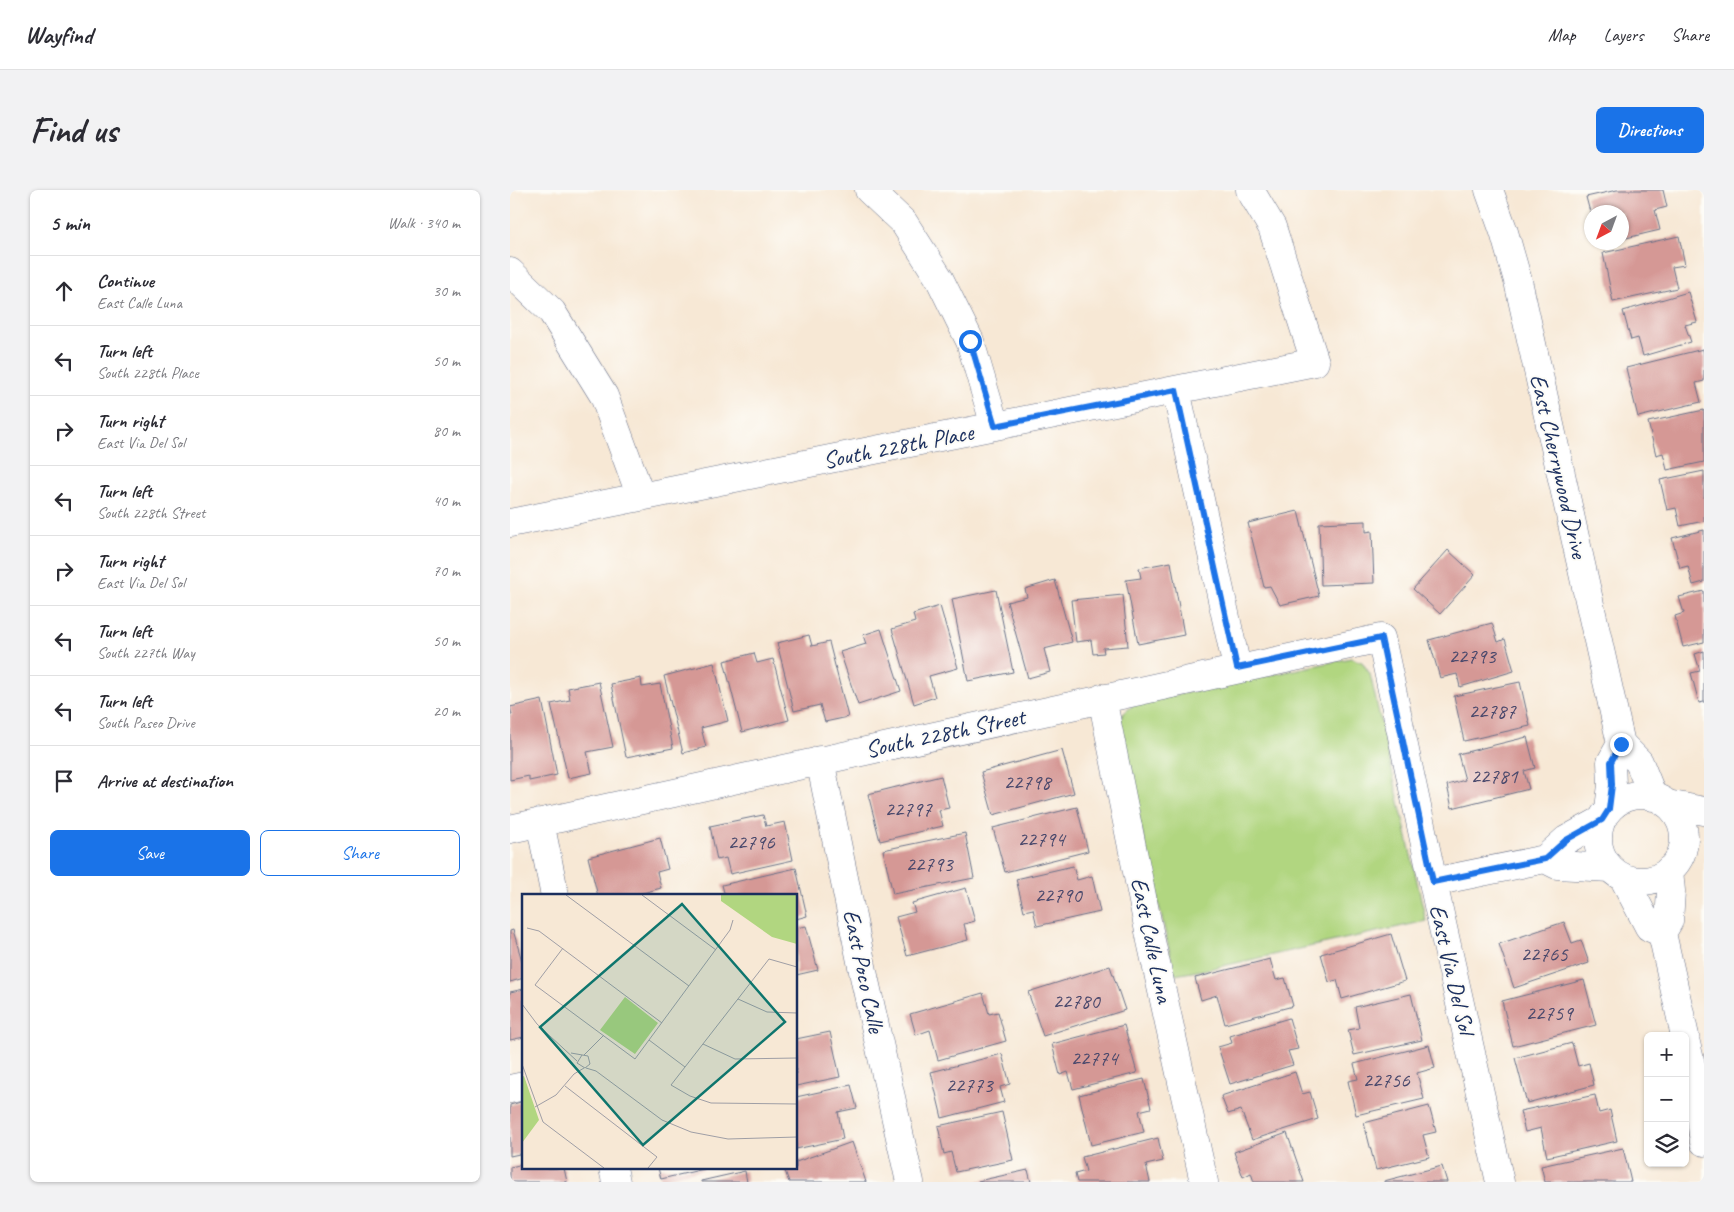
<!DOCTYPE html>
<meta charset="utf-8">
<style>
:root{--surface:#fff;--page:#f2f2f3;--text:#2b2b33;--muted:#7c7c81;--line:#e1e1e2;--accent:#1a73e8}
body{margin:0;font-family:Caveat,sans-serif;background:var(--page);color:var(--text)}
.controls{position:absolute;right:15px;bottom:15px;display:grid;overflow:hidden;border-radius:8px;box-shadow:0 1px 4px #0004}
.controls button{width:45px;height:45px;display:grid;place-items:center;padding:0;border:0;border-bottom:1px solid var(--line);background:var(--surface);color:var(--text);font:25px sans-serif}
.compass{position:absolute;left:1074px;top:15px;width:45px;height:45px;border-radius:50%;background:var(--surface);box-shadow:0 1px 4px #0004;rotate:221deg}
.stop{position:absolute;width:15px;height:15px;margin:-11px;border:4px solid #1a73e8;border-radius:50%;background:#fff}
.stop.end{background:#1a73e8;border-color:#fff;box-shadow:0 1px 5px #0008}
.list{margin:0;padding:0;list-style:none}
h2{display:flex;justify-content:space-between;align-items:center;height:65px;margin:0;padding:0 20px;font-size:21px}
h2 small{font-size:16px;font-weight:400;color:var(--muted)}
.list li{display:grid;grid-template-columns:32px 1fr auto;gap:15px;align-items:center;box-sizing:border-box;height:70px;padding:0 20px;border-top:1px solid var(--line)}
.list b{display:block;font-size:19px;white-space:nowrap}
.list p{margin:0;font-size:16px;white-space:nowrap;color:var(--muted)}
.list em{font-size:16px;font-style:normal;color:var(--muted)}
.actions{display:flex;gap:10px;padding:15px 20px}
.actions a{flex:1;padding:11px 0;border:1px solid var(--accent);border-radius:8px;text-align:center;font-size:18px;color:var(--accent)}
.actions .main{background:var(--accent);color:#fff}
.icon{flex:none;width:28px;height:28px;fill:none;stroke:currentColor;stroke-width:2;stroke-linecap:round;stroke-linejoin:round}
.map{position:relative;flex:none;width:1194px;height:992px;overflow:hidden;border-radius:8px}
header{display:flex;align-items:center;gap:30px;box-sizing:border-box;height:70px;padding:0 25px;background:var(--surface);border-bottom:1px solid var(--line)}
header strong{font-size:24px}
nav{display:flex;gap:28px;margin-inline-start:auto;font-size:18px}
.intro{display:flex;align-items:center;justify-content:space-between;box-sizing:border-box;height:120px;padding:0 30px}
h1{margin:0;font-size:35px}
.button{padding:12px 22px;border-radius:8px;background:var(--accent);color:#fff;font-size:18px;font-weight:700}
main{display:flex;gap:30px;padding:0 30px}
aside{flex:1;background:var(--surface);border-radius:8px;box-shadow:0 1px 4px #0004}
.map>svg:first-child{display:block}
</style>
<header>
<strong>Wayfind</strong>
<nav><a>Map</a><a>Layers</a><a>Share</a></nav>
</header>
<div class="intro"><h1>Find us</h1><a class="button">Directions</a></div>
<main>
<aside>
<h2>5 min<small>Walk · 340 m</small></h2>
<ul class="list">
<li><svg class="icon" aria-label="ahead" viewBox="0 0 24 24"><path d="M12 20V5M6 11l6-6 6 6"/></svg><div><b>Continue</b><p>East Calle Luna</p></div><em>30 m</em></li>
<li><svg class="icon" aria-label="left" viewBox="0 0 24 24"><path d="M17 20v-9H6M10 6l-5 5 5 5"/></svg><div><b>Turn left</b><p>South 228th Place</p></div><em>50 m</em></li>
<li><svg class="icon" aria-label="right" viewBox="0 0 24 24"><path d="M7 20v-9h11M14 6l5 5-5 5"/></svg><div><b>Turn right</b><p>East Via Del Sol</p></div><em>80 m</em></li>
<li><svg class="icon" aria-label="left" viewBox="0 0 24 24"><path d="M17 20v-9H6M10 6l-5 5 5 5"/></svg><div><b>Turn left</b><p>South 228th Street</p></div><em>40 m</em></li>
<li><svg class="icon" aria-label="right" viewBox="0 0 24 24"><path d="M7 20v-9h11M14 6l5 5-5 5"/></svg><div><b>Turn right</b><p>East Via Del Sol</p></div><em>70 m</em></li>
<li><svg class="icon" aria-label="left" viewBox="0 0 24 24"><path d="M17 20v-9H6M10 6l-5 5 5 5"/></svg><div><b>Turn left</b><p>South 227th Way</p></div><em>50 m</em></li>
<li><svg class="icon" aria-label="left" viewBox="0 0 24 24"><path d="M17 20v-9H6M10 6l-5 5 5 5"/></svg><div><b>Turn left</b><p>South Paseo Drive</p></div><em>20 m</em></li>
<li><svg class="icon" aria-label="arrive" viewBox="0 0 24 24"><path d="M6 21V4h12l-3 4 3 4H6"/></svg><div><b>Arrive at destination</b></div></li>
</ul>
<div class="actions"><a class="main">Save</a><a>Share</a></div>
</aside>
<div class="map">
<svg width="1194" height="992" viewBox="0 0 1194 992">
<rect width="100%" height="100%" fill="#fdfcf7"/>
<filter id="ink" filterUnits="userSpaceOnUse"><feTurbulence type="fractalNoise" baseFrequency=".02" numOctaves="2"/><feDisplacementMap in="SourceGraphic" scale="10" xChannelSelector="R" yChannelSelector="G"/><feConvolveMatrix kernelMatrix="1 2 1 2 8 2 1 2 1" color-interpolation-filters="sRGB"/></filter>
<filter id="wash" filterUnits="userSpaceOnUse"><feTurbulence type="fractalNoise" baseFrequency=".0096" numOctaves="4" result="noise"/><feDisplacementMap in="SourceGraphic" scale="20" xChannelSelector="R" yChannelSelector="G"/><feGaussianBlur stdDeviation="1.12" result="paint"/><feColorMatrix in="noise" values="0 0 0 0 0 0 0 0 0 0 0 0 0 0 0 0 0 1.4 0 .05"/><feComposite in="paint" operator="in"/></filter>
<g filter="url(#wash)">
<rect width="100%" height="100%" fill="#f7e8d5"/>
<path fill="#b1d680" stroke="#66826f" d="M841,468L852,472L860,484L916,731L699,779L665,785L608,537L613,524L624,514Z"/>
<g id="blocks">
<path fill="#d59895" d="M1107,0H1153L1157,17L1145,20L1150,40L1112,49V22H1080L1076,7Z
M1169,46L1175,75L1162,77L1167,98L1103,112L1093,63Z
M1178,102L1187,132L1175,135L1181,152L1133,166L1128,148L1121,150L1113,121Z
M1193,159L1194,165V191L1186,193L1191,212L1128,227L1116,178Z
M1194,220V272L1157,280L1153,263L1146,265L1138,232Z
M1194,281V331L1170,336L1166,318L1157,320L1150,290Z
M788,321L809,406L770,415L760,396L754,397L738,333Z
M856,331V342L862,341L864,393L811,395L809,333Z
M1194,340V392L1183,395L1178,376L1170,378L1162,348Z
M938,360L965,385L930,424L903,399Z
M661,372L674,445L628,454L616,390L631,388L629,378Z
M545,390L562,452L534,459L540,482L518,488L497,412L517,407L515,399Z
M486,400L503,482L458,491L442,409Z
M1194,401V452L1173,457L1165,426L1174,423L1169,407Z
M613,405L618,456L593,458L594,463L583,464L581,450L566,452L561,410Z
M430,416L448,478L419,486L425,507L404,514L382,439L405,432L403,424Z
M982,433L988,452L995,449L1004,481L950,497L947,484L930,488L919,450Z
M371,439L391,501L348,515L330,462L356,454L353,445Z
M299,445L302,456L319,452L338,527L315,532L310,515L284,521L267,453Z
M1194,461V512L1189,513L1181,483L1190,481L1185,464Z
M244,463L247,473L263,469L279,530L232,542L214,471Z
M204,473L218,531L191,538L196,557L173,563L154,486Z
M131,488L132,497L150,494L163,558L116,567L101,494Z
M89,492L103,557L77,562L82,583L58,588L41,514L60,510L58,498Z
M1010,492L1020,536L954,551L944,506Z
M32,510L47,585L19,591V586L0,590V525H2L0,517Z
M1017,547L1025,578L1014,581L1019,599L942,618L937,595L955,590L948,564Z
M552,560L564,603L483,625L471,582Z
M431,586L439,618L429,620L433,636L370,651L358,604Z
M567,617L578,661L495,682L483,638Z
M253,625L256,636L275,632L283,670L220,684L216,668L207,670L200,636Z
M455,643L464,688L383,704L373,660Z
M150,648L158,679L147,682L151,698L122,706H88L78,667Z
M563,676L567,690L582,686L590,722L527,736L523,719L514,721L506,689Z
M286,678L297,726L286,729V706H215L212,695Z
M456,698L465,731L454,734L458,750L397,766L386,727L405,722L402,713Z
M1054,732L1062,753L1071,750L1079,773L1004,798L989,754Z
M296,736L308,780L286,785V738Z
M3,740L14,778V788L0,792V741Z
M881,744L895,791L832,809L827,790L819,792L811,764Z
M760,769L766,790L775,788L783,816L715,834L707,805L691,810L685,788Z
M600,776L615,820L533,846L518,802Z
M1074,790L1086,835L1003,856L992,811Z
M14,799V847L0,850V802Z
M473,803L479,824L488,822L496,851L428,870L420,840L406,845L400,824Z
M901,804L912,850L844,865L838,840L849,838L845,817Z
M779,828L788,859L778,861L783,875L720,894L708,857L722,853L720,846Z
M614,835L627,883L563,899L558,882L550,885L542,854Z
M320,842L330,887L286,896V849Z
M1062,853L1068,876L1079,873L1084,895L1017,913L1005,868Z
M919,855L925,878L907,883L914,909L846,925L838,891L848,889L844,874Z
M492,864L500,894L490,897L494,912L432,928L421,882Z
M785,882L792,904L800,902L808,929L742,950L731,920L718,924L711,906Z
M634,889L641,918L629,921L634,942L581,955L569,905Z
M341,895L347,918L328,922L333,949L286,959V907Z
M1085,905L1089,923L1100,920L1107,951L1037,967L1031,938L1015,942L1010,921Z
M14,911V963L0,966V915Z
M919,916L926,942L913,945L919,967L866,980L854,933Z
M492,922L503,970L446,982L441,962L434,964L428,936Z
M777,943L794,992H744L741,983L733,987L724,962Z
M648,948L653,971L636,975L640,992H567L565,984L576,981L572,967Z
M342,952L356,992H279L274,978H286V972Z
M1113,958L1121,992H1035L1031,976Z
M14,974V978H54L57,992H0V977Z
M932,976L937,992H874V991Z
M148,978H194V979L151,989Z
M518,980L521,992H468V991Z
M235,981L237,992H191V991Z"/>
</g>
</g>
<g filter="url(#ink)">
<use href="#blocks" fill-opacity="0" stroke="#687088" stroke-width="1"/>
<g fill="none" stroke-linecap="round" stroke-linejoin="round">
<g stroke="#687088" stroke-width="29">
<path id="minor" d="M359,0L394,33L429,88L460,151L485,236
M979,0L994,42L1008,91L1111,554
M0,82L42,122L94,206L131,307
M666,200L727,478
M0,333L805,172L762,37L740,0
M592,508L641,751L694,992
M1111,554L1129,572L1143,607
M310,570L355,791L400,992
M1088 648a43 43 0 1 1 86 0a43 43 0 1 1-86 0Z
M1157,614L1194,621
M1099,619L1102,595L1101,572L1111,554
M30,632L45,706
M0,639L871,448L929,720L990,992
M1035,669L1047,675L1100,678
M1159,680L1161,701L1159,731L1152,743L1175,846
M1113,687L1139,737L1152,743
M923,692L1035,669L1056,650L1092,630
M1175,849L1187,900L1194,952
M0,899L14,896
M103,978L106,992"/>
</g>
<use href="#minor" stroke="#fff" stroke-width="28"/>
</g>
</g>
<g fill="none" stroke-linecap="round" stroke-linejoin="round" filter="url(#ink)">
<path stroke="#1a73e8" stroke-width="6" d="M460,151L485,236L666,200L727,478L871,448L923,692L1035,669L1056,650L1092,630L1099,619L1102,595L1101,572L1111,554"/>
</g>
<g text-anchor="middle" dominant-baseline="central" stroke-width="4" stroke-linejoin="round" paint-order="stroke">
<g font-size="21" fill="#4a496c">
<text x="962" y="466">22793</text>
<text x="982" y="521">22787</text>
<text x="984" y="586">22781</text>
<text x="517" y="592">22798</text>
<text x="398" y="619">22797</text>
<text x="531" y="649">22794</text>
<text x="241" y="652">22796</text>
<text x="419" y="674">22793</text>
<text x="548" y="705">22790</text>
<text x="1034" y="764">22765</text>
<text x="566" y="811">22780</text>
<text x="1039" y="823">22759</text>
<text x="584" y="868">22774</text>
<text x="876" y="890">22756</text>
<text x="459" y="895">22773</text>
</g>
<g font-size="24" fill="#1b2f5e" stroke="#fdfcf7">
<text transform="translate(388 256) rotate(-11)">South 228th Place</text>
<text transform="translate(1049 276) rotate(77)">East Cherrywood Drive</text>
<text transform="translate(435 543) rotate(-12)">South 228th Street</text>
<text transform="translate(642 750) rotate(78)">East Calle Luna</text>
<text transform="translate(942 779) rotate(77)">East Via Del Sol</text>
<text transform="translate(354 781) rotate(78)">East Poco Calle</text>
</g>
</g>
<g transform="translate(12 704)">
<rect width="275" height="275" fill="#f7e8d5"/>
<path d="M199,1H275V50L250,43L199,7ZM103,103L136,129L113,160L78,136ZM2,182L17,226L0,249V183Z" fill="#b1d680"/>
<path fill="none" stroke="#9f9ea5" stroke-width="1" d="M44,1L167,92M120,1L194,56M5,34L17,37L140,129M41,54L13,91L113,165L208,36L211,26M275,73L247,65L149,191L168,202L189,209L275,210M216,105L245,118L275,119M0,110L15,130L55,167M127,146L163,173M181,150L213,165L275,164M49,159L66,162L68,170L63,174L55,169L60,161M62,161L82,141M0,170L21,228L82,274M64,174L74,177L140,226L169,238L206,245L275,243M43,192L135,263L126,274M13,213L34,201L52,180L62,174"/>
<path fill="#0f766e" fill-opacity="0.15" stroke="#0f766e" stroke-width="2.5" d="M160,10L263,128L121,251L18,133Z"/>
<rect width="275" height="275" fill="none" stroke="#1b2f5e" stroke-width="2.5"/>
</g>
</svg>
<div class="controls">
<button>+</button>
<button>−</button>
<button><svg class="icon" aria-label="layers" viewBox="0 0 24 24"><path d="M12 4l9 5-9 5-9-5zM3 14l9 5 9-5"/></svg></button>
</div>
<svg class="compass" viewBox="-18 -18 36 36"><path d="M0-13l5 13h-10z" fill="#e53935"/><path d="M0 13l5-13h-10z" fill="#7c7c81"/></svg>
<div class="stop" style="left:460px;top:151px"></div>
<div class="stop end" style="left:1111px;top:554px"></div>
</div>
</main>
